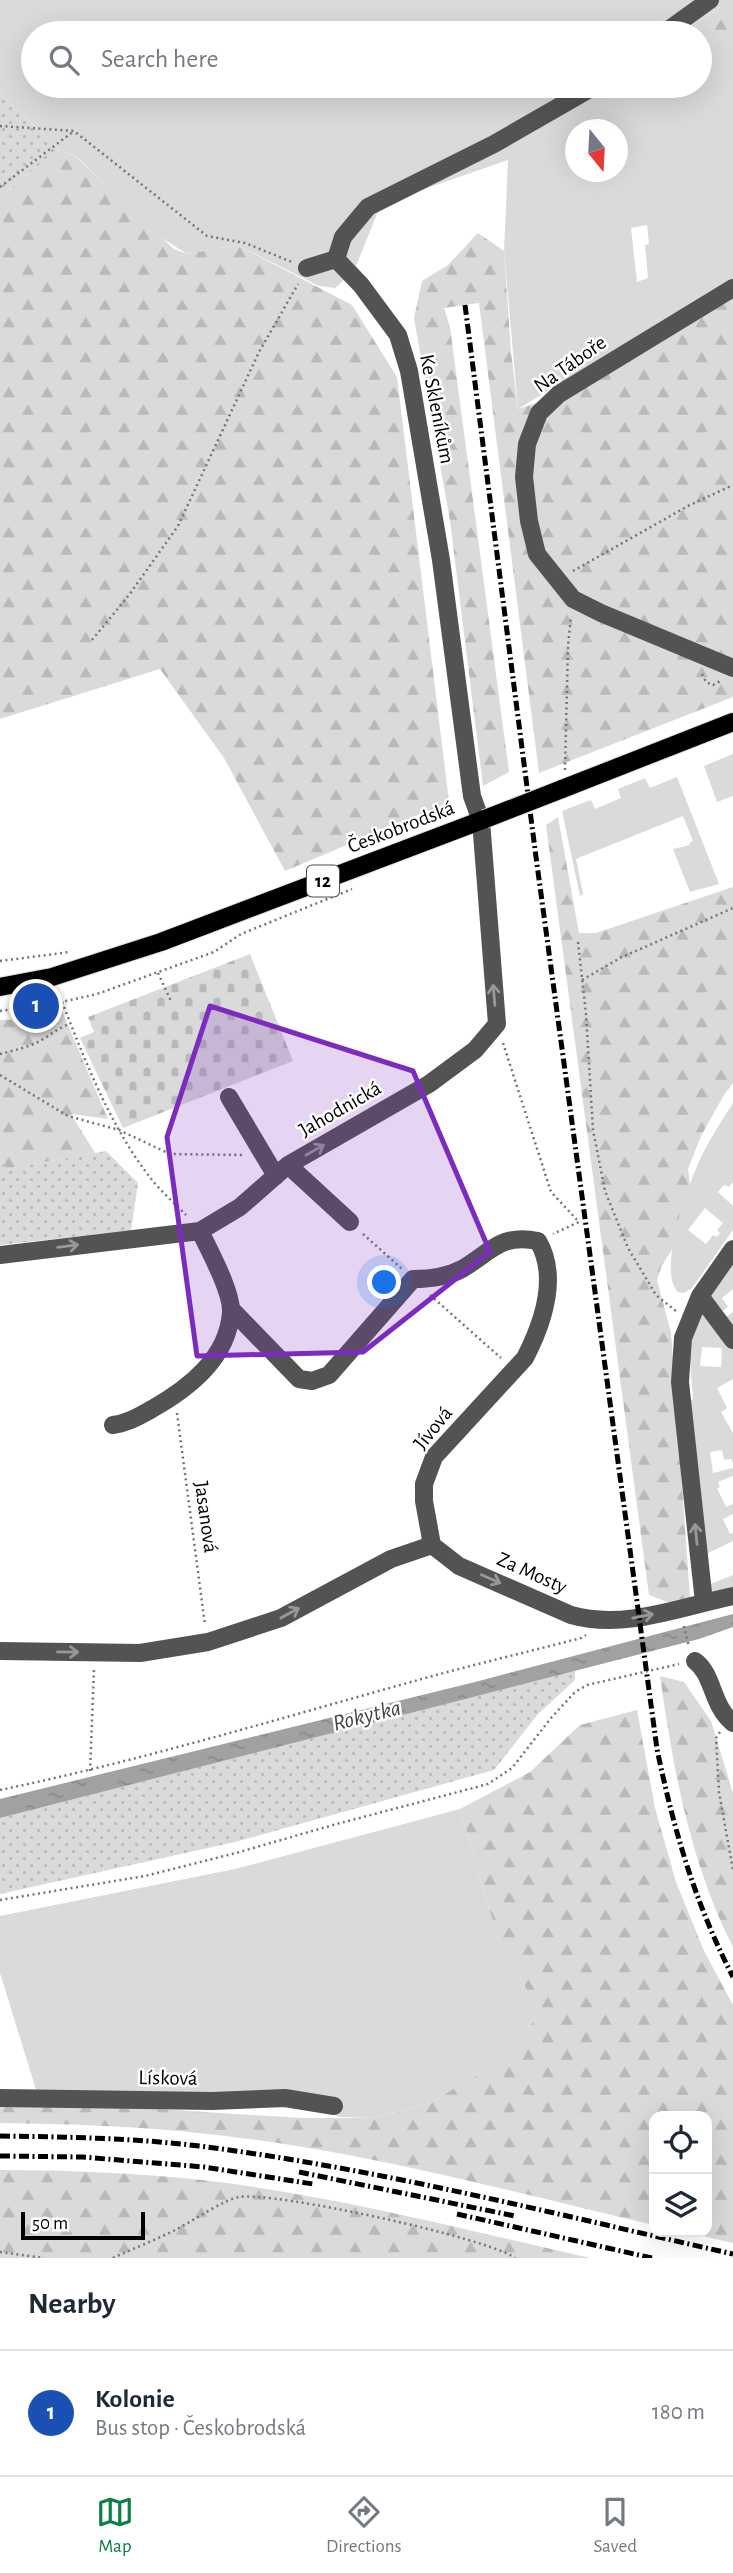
<!DOCTYPE html>
<meta charset="utf-8">
<style>
:root{--surface:#fff;--page:#f2f2f3;--text:#1f2937;--muted:#747a83;--line:#e0e1e3;--accent:#0b8043}
body{margin:0;font-family:"Alegreya Sans",sans-serif;background:var(--page);color:var(--text)}
.controls{position:absolute;right:21px;bottom:21px;display:grid;overflow:hidden;border-radius:14px;box-shadow:0 7px 28px #0002}
.controls button{width:63px;height:63px;display:grid;place-items:center;padding:0;border:0;border-bottom:2px solid var(--line);background:var(--surface);color:var(--text);font:35px sans-serif}
.compass{position:absolute;left:565px;top:119px;width:63px;height:63px;border-radius:50%;background:var(--surface);box-shadow:0 7px 28px #0002;rotate:162deg}
.scale{position:absolute;left:21px;bottom:18px;width:124px;box-sizing:border-box;padding-left:7px;border:4px solid #000;border-top:0;font-size:19px;line-height:24px;white-space:nowrap;color:#000;-webkit-text-stroke:5px #fff;paint-order:stroke}
.you{position:absolute;left:385px;top:1283px;width:24px;height:24px;margin:-18px;border:5px solid #fff;border-radius:50%;background:#1a73e8;box-shadow:0 0 0 10px #1a73e833}
.badge{display:grid;place-items:center;width:46px;height:46px;border-radius:50%;background:var(--accent);color:#fff;font-size:23px;font-weight:700}
.pin{position:absolute;translate:-50% -50%;border:4px solid #fff;box-shadow:0 2px 7px #0006}
.list{margin:0;padding:0;list-style:none}
h2{display:flex;justify-content:space-between;align-items:center;height:91px;margin:0;padding:0 28px;font-size:30px}
h2 small{font-size:23px;font-weight:400;color:var(--muted)}
.list li{display:grid;grid-template-columns:46px 1fr auto;gap:21px;align-items:center;box-sizing:border-box;height:126px;padding:0 28px;border-top:2px solid var(--line)}
.list b{display:block;font-size:26px;white-space:nowrap}
.list p{margin:0;font-size:23px;white-space:nowrap;color:var(--muted)}
.list em{font-size:23px;font-style:normal;color:var(--muted)}
.icon{flex:none;width:38px;height:38px;fill:none;stroke:currentColor;stroke-width:2;stroke-linecap:round;stroke-linejoin:round}
.map{position:relative;flex:none;width:733px;height:2258px;overflow:hidden}
.search{position:absolute;background:var(--surface);box-shadow:0 7px 28px #0002;left:21px;right:21px;top:21px;height:77px;display:flex;align-items:center;gap:18px;box-sizing:border-box;padding:0 24px;border-radius:38px;color:var(--muted);font-size:26px}
.sheet{height:217px;background:var(--surface)}
nav{display:flex;justify-content:space-around;align-items:center;box-sizing:border-box;height:98px;border-top:2px solid var(--line);background:var(--surface);font-size:19px;color:var(--muted)}
nav a{display:grid;justify-items:center;gap:4px}
nav .on{color:var(--accent)}
.map>svg:first-child{display:block}
</style>
<div class="map">
<svg width="733" height="2258" viewBox="0 0 733 2258">
<defs>
<pattern id="grass-dots" width="8" height="8" patternUnits="userSpaceOnUse" patternTransform="scale(1.75)"><rect width="8" height="8" fill="#dadada"/><path d="M2 2h.1M6 6h.1" fill="none" stroke="#b9b9b9" stroke-width="1.8" stroke-linecap="round"/></pattern>
<pattern id="forest-firs" width="22" height="20" patternUnits="userSpaceOnUse" patternTransform="scale(1.75)"><rect width="22" height="20" fill="#dadada"/><path d="M5 1l3.5 6h-7zM16 11l3.5 6h-7z" fill="#b9b9b9"/></pattern>
<pattern id="cemetery-stones" width="16" height="16" patternUnits="userSpaceOnUse" patternTransform="scale(1.75)"><rect width="16" height="16" fill="#dadada"/><path d="M2 7V4a2 2 0 0 1 4 0v3zM10 15v-3a2 2 0 0 1 4 0v3z" fill="#b9b9b9"/></pattern>
<pattern id="water-ripples" width="26" height="14" patternUnits="userSpaceOnUse" patternTransform="scale(1.75)"><rect width="26" height="14" fill="#a1a1a1"/><path d="M2 4q2-2 4 0t4 0M15 11q2-2 4 0t4 0" fill="none" stroke="#898989"/></pattern>
</defs>
<rect width="100%" height="100%" fill="#fff"/>
<path fill="url(#grass-dots)" d="M0,94L59,149L0,197Z
M0,1150L5,1169L106,1151L138,1183L131,1231L0,1245Z
M575,1670V1680L538,1714L494,1770L235,1842L0,1894V1818Z"/>
<path fill="url(#forest-firs)" d="M731,0H733V31L700,48V33H680Z
M59,149L76,157L174,249L187,254L237,245L352,305L397,377L449,802L285,871L224,758L160,669L0,719V197Z
M478,233L504,251L511,352L518,409L542,401L733,288V697L539,773L479,303L444,308L450,327L509,772L483,786L450,521L414,318L422,281L448,265Z
M558,817L579,933H596L733,887V1083L724,1095L701,1136L688,1169L692,1204L677,1242L662,1265L657,1280L671,1333L691,1611L649,1595L546,825Z
M62,1011L108,1119L71,1114L95,1153L5,1169L0,1150V1020L29,1019Z
M660,1676L684,1682L711,1721L733,1793V1947C690,1863 673,1768 660,1676Z
M637,1710L655,1808L676,1882L704,1951L733,2005V2243L685,2232H707V2116H654V2225C508,2191 356,2149 207,2134C138,2126 69,2124 0,2123V2106L126,2107L302,2118H372L428,2104L495,2064L540,2014L498,1939L460,1809L530,1772L580,1725Z
M0,2170C67,2170 135,2173 202,2180C333,2195 462,2229 590,2258H0Z"/>
<path fill="url(#cemetery-stones)" d="M250,954L293,1061L123,1128L80,1038L94,1032L88,1017Z"/>
<path fill="#dadada" fill-rule="evenodd" d="M0,0H731L680,33H33V86H700V48L733,31V279L518,409L504,251L508,160L381,204L354,271L335,288L319,286L237,245L187,254L156,234L77,157L59,149L0,94ZM576,130H618V172H576ZM647,225L649,244L645,245L648,278L637,282L631,228Z
M733,754V796L717,802L704,766Z
M677,777L719,884L690,892L673,849L690,845L689,843L693,841L683,816L576,859L583,894L580,896L562,811L591,800L595,809L621,798L618,789L645,778L650,788Z
M733,1103V1182L729,1187L724,1185L718,1192L733,1206V1230L692,1288L684,1293L678,1292C656,1270 690,1180 702,1155C711,1137 722,1120 733,1103ZM705,1208L723,1223L717,1230L720,1233L717,1237L713,1235L706,1244L688,1230Z
M733,1265V1289L722,1298L728,1307L720,1313L724,1318L733,1312V1333L709,1298Z
M703,1307L733,1347V1379L717,1388L727,1408L721,1412L733,1433V1463L731,1459L724,1460L722,1450L710,1452L713,1473L733,1468V1476L718,1482L720,1487L717,1488L726,1507L733,1504V1514L723,1519L730,1534L733,1533V1541L704,1555L688,1402L693,1399L689,1347ZM702,1347L722,1348L721,1367L700,1366Z
M733,1575V1594L709,1600L708,1585Z
M460,1809L498,1939L540,2014L495,2064L428,2104L372,2118L339,2117L301,2094L38,2096L0,1973V1916L235,1869Z"/>
<path fill="url(#water-ripples)" d="M733,1614V1627L699,1639L0,1818V1799L475,1682Z"/>
<g fill="none" stroke-linecap="round" stroke-linejoin="round">
<g stroke="#dbdbdb" stroke-width="20">
<path id="major" d="M562,789L733,722
M0,987L52,977L161,942L485,819"/>
</g>
<path stroke="#757575" stroke-width="2.5" stroke-dasharray="2 3.5" stroke-linecap="butt" d="M0,126L74,131L207,236L245,243L292,262
M0,187L74,131
M573,571L688,506L733,485
M92,640L129,595L178,526L259,352L298,284
M702,674L706,682L713,685L720,681
M565,770L568,646L571,616
M578,942L586,1014L593,1130L605,1191L628,1248L656,1295L677,1312
M0,961L70,952
M158,973L171,1001
M582,980L620,958L733,908
M62,1002C86,1063 111,1128 152,1180C162,1192 175,1204 186,1215
M0,1011L62,1002L97,994L214,952L241,934L352,889
M503,1043L551,1192L579,1222L553,1234
M0,1054C15,1050 31,1047 45,1038C53,1033 60,1027 70,1024
M0,1075L68,1116L119,1130L170,1154L244,1155
M363,1234L402,1269
M430,1295L501,1358
M177,1413L205,1625
M684,1626L689,1647
M720,1732L716,1738L719,1792L733,1870
M90,1771L94,1670
M0,1790C139,1761 274,1720 411,1682C467,1666 524,1653 581,1638L586,1635
M0,1900L145,1876L236,1853L333,1825L488,1784L512,1768L551,1718L575,1692L587,1685L679,1664
M0,2252L44,2258
M113,2258C134,2248 156,2240 177,2229C193,2221 223,2200 239,2197C273,2191 489,2238 515,2258"/>
<path stroke="#535353" stroke-width="18" d="M664,33L710,0
M336,259L343,237L368,207L494,144L595,86
M307,268L336,259
M733,288L559,394L539,413L527,444L524,477L529,521L537,554L573,599L601,613L733,668
M229,1097L276,1176
M288,1165L350,1222
M0,1255L200,1231L240,1207L288,1165L429,1084L475,1050L497,1024L481,821L472,796L441,560L409,371L398,335L361,285L336,259
M700,1296L733,1340
M232,1310L299,1379L312,1381L329,1375L413,1279C429,1279 447,1277 462,1269C491,1252 501,1233 538,1241C559,1277 543,1323 525,1358L434,1457L424,1484V1501L432,1545
M113,1425C128,1423 139,1416 152,1409C189,1388 228,1358 231,1312C232,1292 209,1250 200,1231
M432,1545L459,1566L571,1615C625,1630 680,1607 733,1596
M704,1602L680,1382L683,1338L700,1296L733,1249
M0,1651L140,1653L208,1642L281,1618L391,1559L432,1545
M695,1661C714,1675 711,1705 733,1723
M0,2098L212,2101L285,2098L334,2106"/>
<use href="#major" stroke="#000" stroke-width="18"/>
<path stroke="#000" stroke-width="5" stroke-dasharray="10 3.5 2 3.5" stroke-linecap="butt" d="M465,305L536,857L657,1749C674,1831 695,1903 733,1977
M0,2136C69,2137 138,2138 207,2147C384,2170 559,2215 733,2254
M0,2156L82,2157L204,2167L313,2184
M299,2172L515,2216
M457,2214L652,2258"/>
<g stroke="#dbdbdb" stroke-width="20" stroke-linecap="butt">
<path id="major-bridge" d="M485,819L562,789"/>
</g>
<use href="#major-bridge" stroke="#000" stroke-width="18"/>
</g>
<defs><path id="oneway-shaft" d="M-6 0H5M1.5-3L5.5 0L1.5 3" fill="none" stroke-width="1.6" stroke-linecap="round" stroke-linejoin="round" transform="scale(1.75)"/></defs>
<g stroke="#989898">
<use href="#oneway-shaft" transform="translate(494 995) rotate(-95)"/>
<use href="#oneway-shaft" transform="translate(315 1150) rotate(-30)"/>
<use href="#oneway-shaft" transform="translate(68 1246) rotate(-7)"/>
<use href="#oneway-shaft" transform="translate(696 1534) rotate(-96)"/>
<use href="#oneway-shaft" transform="translate(491 1579) rotate(24)"/>
<use href="#oneway-shaft" transform="translate(290 1613) rotate(-29)"/>
<use href="#oneway-shaft" transform="translate(643 1616) rotate(-11)"/>
<use href="#oneway-shaft" transform="translate(68 1652) rotate(1)"/>
</g>
<path fill="#7b2cbf" fill-opacity="0.2" stroke="#7b2cbf" stroke-width="5" stroke-linejoin="round" d="M210,1006L413,1071L490,1252L363,1352L197,1356L167,1137Z"/>
<g text-anchor="middle" dominant-baseline="central" stroke-width="5" stroke-linejoin="round" paint-order="stroke">
<rect fill="#fff" stroke="#4c4c4c" stroke-width="2" x="307" y="865.5" width="32" height="31" rx="5"/>
<g font-size="19" font-weight="bold" fill="#000">
<text x="323" y="881">12</text>
</g>
<g font-size="21" fill="#000" stroke="#fff">
<text transform="translate(570 364) rotate(-35)">Na Táboře</text>
<text transform="translate(437 409) rotate(79)">Ke Skleníkům</text>
<text transform="translate(401 827) rotate(-21)">Českobrodská</text>
<text transform="translate(340 1109) rotate(-30)">Jahodnická</text>
<text transform="translate(433 1428) rotate(-51)">Jívová</text>
<text transform="translate(206 1517) rotate(82)">Jasanová</text>
<text transform="translate(532 1573) rotate(24)">Za Mosty</text>
<text transform="translate(168 2078) rotate(1)">Lísková</text>
</g>
<g font-size="23" font-style="italic" fill="#424242" stroke="#fff">
<text transform="translate(367 1716) rotate(-14)">Rokytka</text>
</g>
</g>
</svg>
<div class="controls">
<button><svg class="icon" aria-label="locate" viewBox="0 0 24 24"><circle cx="12" cy="12" r="6"/><path d="M12 2v4M12 18v4M2 12h4M18 12h4"/></svg></button>
<button><svg class="icon" aria-label="layers" viewBox="0 0 24 24"><path d="M12 4l9 5-9 5-9-5zM3 14l9 5 9-5"/></svg></button>
</div>
<svg class="compass" viewBox="-18 -18 36 36"><path d="M0-13l5 13h-10z" fill="#e53935"/><path d="M0 13l5-13h-10z" fill="#747a83"/></svg>
<div class="scale">50 m</div>
<div class="you"></div>
<div class="pin badge" style="left:36px;top:1006px;background:#1a4fb4">1</div>
<div class="search"><svg class="icon" aria-label="search" viewBox="0 0 24 24"><circle cx="10" cy="10" r="6"/><path d="M15 15l6 6"/></svg>Search here</div>
</div>
<section class="sheet">
<h2>Nearby<small></small></h2>
<ul class="list">
<li><span class="badge" style="background:#1a4fb4">1</span><div><b>Kolonie</b><p>Bus stop · Českobrodská</p></div><em>180 m</em></li>
</ul>
</section>
<nav>
<a class="on"><svg class="icon" aria-label="map" viewBox="0 0 24 24"><path d="M3 6l6-2 6 2 6-2v14l-6 2-6-2-6 2zM9 4v14M15 6v14"/></svg>Map</a>
<a><svg class="icon" aria-label="directions" viewBox="0 0 24 24"><path d="M12 3l9 9-9 9-9-9zM9 14v-3h6M13 9l2 2-2 2"/></svg>Directions</a>
<a><svg class="icon" aria-label="saved" viewBox="0 0 24 24"><path d="M7 4h10v16l-5-4-5 4z"/></svg>Saved</a>
</nav>
